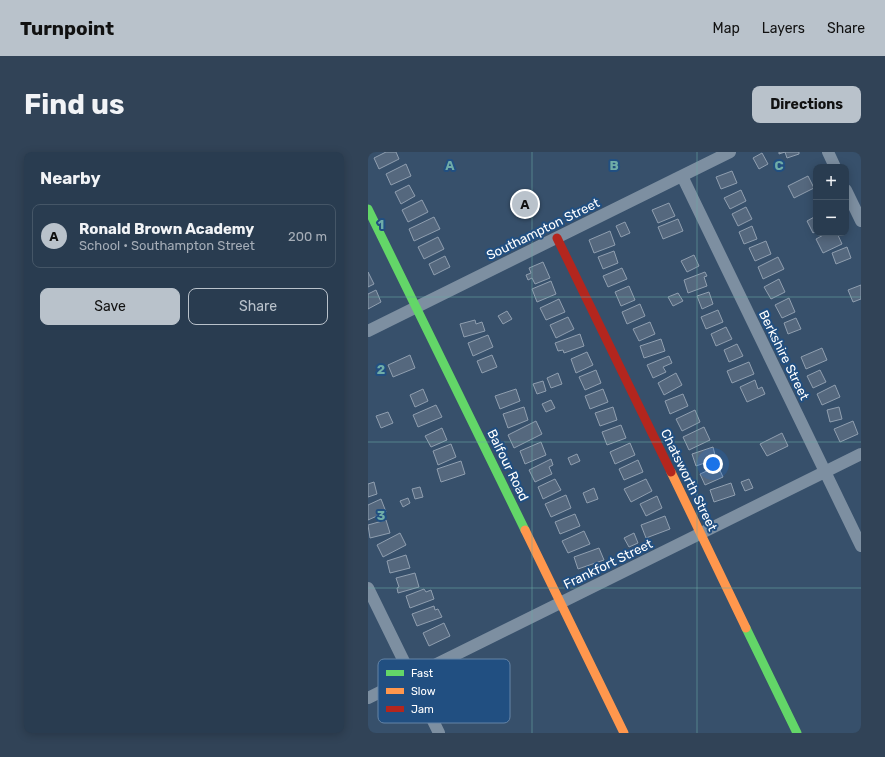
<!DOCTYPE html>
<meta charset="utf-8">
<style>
:root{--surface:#293c50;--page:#314357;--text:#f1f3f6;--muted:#a5adb7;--line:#455667;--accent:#b9c2cb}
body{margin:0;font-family:Rubik,sans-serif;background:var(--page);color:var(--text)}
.controls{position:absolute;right:12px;top:12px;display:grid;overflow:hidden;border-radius:8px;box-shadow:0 2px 10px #0003}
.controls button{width:36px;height:36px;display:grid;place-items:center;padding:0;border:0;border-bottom:1px solid var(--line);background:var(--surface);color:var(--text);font:20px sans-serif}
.you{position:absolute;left:345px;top:312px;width:14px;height:14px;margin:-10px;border:3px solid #fff;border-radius:50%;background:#1a73e8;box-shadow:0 0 0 6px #1a73e833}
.badge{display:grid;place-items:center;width:26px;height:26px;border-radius:50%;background:var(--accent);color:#111;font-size:13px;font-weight:700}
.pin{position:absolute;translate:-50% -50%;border:2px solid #fff;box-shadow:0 1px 4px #0006}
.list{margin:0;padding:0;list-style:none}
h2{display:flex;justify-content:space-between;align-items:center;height:52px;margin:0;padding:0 16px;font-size:17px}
h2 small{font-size:13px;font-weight:400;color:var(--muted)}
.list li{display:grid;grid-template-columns:26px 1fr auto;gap:12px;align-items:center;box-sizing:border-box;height:64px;margin:0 8px 8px;padding:0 8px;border:1px solid var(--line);border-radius:8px}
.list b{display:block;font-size:15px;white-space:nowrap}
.list p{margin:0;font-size:13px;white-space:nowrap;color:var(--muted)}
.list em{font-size:13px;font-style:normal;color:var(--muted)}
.actions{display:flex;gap:8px;padding:12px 16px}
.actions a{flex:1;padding:9px 0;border:1px solid var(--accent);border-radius:8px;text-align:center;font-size:14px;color:var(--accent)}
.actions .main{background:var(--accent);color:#111}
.map{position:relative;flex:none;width:493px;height:581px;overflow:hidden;border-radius:8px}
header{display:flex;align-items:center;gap:24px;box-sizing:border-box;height:56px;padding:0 20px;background:var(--accent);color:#111}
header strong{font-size:19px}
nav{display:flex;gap:22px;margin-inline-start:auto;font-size:14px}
.intro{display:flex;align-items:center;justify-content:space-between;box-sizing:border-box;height:96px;padding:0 24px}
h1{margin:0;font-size:28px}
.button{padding:10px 18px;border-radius:8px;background:var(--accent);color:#111;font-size:14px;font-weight:700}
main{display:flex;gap:24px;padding:0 24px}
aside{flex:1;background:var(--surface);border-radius:8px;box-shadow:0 2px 10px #0003}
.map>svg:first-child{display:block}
</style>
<header>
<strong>Turnpoint</strong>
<nav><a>Map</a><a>Layers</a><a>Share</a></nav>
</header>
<div class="intro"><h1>Find us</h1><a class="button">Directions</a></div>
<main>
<aside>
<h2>Nearby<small></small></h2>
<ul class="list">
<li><span class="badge">A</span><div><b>Ronald Brown Academy</b><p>School · Southampton Street</p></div><em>200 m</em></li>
</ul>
<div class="actions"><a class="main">Save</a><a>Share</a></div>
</aside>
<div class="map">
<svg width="493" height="581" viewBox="0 0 493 581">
<rect width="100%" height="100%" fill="#37506b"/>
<path fill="#55687e" stroke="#909fb0" d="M18,0H28L31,7L11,17L6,6Z
M411,0H431V2L419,6L417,0L411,2Z
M394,1L400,12L391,17L385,6Z
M38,12L43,24L23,33L18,22Z
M364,19L369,31L353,37L348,25Z
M440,24L446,36L426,46L420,34Z
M41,33L47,44L33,52L27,40Z
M373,38L378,49L362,57L356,46Z
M54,48L60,60L40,70L34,58Z
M301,51L307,64L290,71L284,58Z
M378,55L384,67L370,74L364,62Z
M448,64V79L445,81L439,69Z
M66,65L72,77L46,89L41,77Z
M310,67L315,79L295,87L290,75Z
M257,70L262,81L253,85L248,74Z
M384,74L389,87L376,92L371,80Z
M242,79L247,93L226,101L221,88Z
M459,81H469L474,92L455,101L448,87Z
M70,85L76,97L56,107L50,95Z
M398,89L403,102L387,109L381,96Z
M479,95L483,106L468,112L464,101Z
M246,99L250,111L235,117L230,105Z
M326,103L331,114L319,120L313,109Z
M77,104L82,115L66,123L61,112Z
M410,105L416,117L395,127L390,115Z
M175,110L182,126L167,132L164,126L160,128L158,123L163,121L161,116Z
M254,116L259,127L240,135L235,124Z
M0,120L6,132L0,135Z
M337,120L339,124L336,125L339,134L320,141L316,128Z
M411,127L417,140L403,147L396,135Z
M183,129L188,142L169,150L164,137Z
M493,133V147L485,150L480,138Z
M261,134L267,148L253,154L247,140Z
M8,138L13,150L0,157V142Z
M341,140L345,152L334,157L329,144Z
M310,141L315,149L305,154L300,145Z
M421,146L427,160L414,166L407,153Z
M191,147L197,160L178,168L172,156Z
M272,152L277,164L259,172L254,160Z
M350,158L355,170L338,177L333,165Z
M139,159L144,167L135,172L130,164Z
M200,165L206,177L188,186L182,173Z
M428,166L433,177L420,182L416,171Z
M107,168L108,172L114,170L117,179L96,185L92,172Z
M282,170L287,182L271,189L265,177Z
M358,175L364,187L348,194L343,182Z
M212,182L216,194L196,201L195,198L190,199L187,191Z
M120,183L125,195L105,204L100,191Z
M293,187L297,199L276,206L272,194Z
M369,192L375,204L361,210L356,198Z
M454,196L459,208L438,217L433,205Z
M219,200L225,213L208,221L203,207Z
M42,203L47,216L25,225L20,213Z
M124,203L129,215L114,221L109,209Z
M301,204L304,211L295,215L298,220L285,226L279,213Z
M381,210L386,222L364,231L359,219Z
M228,218L233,231L217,238L211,225Z
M452,218L458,230L445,236L439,224Z
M190,221L194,232L183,236L179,226Z
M308,221L314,233L296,243L290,231Z
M387,228L390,237L394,235L397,242L379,250L372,235Z
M175,229L178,239L169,242L165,232Z
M467,233L472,245L454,253L449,242Z
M55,237L60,249L47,255L42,243Z
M148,237L152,249L132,257L127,244Z
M235,237L240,250L222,257L217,244Z
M315,242L320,254L302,262L297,249Z
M183,248L187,256L178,260L174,252Z
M68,253L74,265L50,275L45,263Z
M156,255L160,268L140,276L135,262Z
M245,255L249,268L232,274L227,261Z
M471,255L474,267L462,270L459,258Z
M327,258L332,270L314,279L308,267Z
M20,260L25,271L13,276L8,264Z
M168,269L174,282L146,296L140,283Z
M485,269L490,282L472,290L466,277Z
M253,273L258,286L239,293L234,280Z
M336,275L342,288L321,298L315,285Z
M74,276L79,288L63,295L57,284Z
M414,281L420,294L399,304L392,292Z
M173,290L178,303L157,312L152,299Z
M262,291L267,303L247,312L242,300Z
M83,292L88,305L70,313L65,299Z
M345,295L348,307L328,314L324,302Z
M209,302L212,309L203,313L200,306Z
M183,307L185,313L181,315L184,322L167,330L161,318Z
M270,308L275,320L256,328L251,317Z
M93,309L97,322L73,330L69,317Z
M350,314L355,325L337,333L332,322Z
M187,327L193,338L175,347L170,335Z
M278,327L284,339L263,350L256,337Z
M381,327L385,336L377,339L373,330Z
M6,330L9,342L0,345V332Z
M363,331L367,343L346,350L342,338Z
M52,335L55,345L47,347L44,337Z
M226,336L230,347L219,351L215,341Z
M198,343L203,356L183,365L177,352Z
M289,344L294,356L278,364L272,352Z
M40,346L42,351L35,355L32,349Z
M13,347L18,360L0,368V353Z
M207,362L212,374L192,382L187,370Z
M297,364L302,377L278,386L273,373Z
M18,368L22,381L2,386L0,373Z
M216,379L222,392L200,401L194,389Z
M32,381L38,393L15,405L9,393Z
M266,381L270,391L261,395L256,386Z
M231,396L236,408L210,417L206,405Z
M38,403L42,416L22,421L19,409Z
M47,421L51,435L30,441L29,436L31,435L28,426Z
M56,437L58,440L63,438L66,447L42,456L38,444Z
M66,454L67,458L70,457L74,465L49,474L44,462Z
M76,471L82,484L61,494L55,481Z"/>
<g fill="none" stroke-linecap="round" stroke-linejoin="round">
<path stroke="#7d8fa1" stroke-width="12" d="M460,0L467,15
M314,24L493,394
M478,38L493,69
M0,179L362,0
M0,436L71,581
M0,546L493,302"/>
<path stroke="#63d668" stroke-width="9" d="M0,57L157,378
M378,476L429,581"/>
<path stroke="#ff974d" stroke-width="9" d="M303,320L378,476
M157,378L256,581"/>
<path stroke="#b3261e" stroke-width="9" d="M189,86L303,320"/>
</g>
<path fill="none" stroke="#6fada8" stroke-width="1" stroke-opacity="0.55" d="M164,0V581M329,0V581M0,145H493M0,290H493M0,436H493"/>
<g text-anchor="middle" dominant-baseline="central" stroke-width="4" stroke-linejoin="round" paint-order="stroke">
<g font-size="13" fill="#fff" stroke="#214f81">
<text transform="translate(175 77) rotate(-26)">Southampton Street</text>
<text transform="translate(416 203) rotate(64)">Berkshire Street</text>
<text transform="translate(140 313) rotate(64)">Balfour Road</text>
<text transform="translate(321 328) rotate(64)">Chatsworth Street</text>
<text transform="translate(240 412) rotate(-26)">Frankfort Street</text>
</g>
</g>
<rect x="10" y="507" width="132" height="64" rx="6" fill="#214f81" stroke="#6484a7" stroke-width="1"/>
<rect x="18" y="518" width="18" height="6" fill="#63d668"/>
<rect x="18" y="536" width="18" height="6" fill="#ff974d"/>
<rect x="18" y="554" width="18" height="6" fill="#b3261e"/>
<g font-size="11" fill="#fff">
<text x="43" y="525">Fast</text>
<text x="43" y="543">Slow</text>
<text x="43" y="561">Jam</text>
</g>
<g font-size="13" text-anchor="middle" font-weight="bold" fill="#6fada8" stroke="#214f81" stroke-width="4" stroke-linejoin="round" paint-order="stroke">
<text x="82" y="18">A</text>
<text x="246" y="18">B</text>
<text x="411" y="18">C</text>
<text x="13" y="77">1</text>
<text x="13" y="222">2</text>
<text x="13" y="368">3</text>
</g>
</svg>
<div class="controls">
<button>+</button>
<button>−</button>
</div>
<div class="you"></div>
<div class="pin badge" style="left:157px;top:52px">A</div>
</div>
</main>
